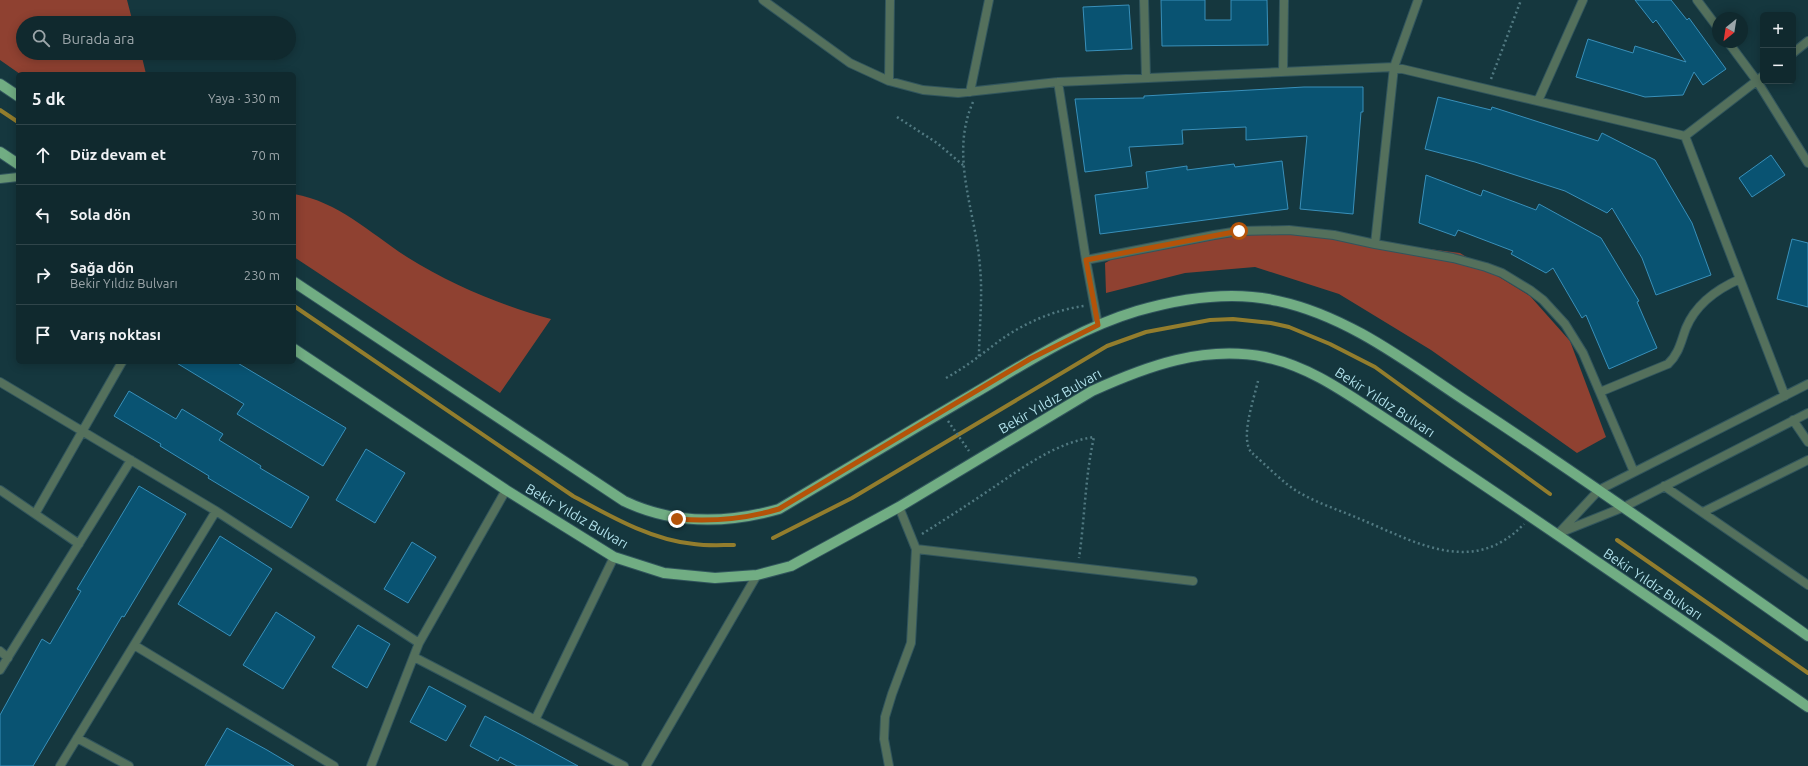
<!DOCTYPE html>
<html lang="tr">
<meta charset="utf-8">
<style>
:root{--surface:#10292e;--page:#1e353a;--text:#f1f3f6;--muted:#9ca6aa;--line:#30454a}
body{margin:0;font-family:Ubuntu,sans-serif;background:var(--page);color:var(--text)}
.controls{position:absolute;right:12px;top:12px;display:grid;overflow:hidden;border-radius:6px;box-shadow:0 2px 10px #0003}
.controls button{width:36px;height:36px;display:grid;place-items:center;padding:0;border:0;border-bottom:1px solid var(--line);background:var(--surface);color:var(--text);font:20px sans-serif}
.compass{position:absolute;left:1712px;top:12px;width:36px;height:36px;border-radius:50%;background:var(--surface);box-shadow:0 2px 10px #0003;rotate:210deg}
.stop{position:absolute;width:12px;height:12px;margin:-9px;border:3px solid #b45309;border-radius:50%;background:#fff}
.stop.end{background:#b45309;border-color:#fff;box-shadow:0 1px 4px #0008}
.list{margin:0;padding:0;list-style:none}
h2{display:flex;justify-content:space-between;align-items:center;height:52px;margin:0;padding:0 16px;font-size:17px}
h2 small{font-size:13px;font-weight:400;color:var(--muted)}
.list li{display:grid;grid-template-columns:26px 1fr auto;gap:12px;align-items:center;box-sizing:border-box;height:60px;padding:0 16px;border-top:1px solid var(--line)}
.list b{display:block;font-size:15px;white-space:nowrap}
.list p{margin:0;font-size:13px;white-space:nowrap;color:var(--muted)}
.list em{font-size:13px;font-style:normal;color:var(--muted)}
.icon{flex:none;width:22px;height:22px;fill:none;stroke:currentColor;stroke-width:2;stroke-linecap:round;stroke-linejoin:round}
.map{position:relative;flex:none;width:1808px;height:766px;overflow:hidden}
.search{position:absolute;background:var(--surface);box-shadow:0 2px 10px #0003;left:16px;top:16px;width:280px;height:44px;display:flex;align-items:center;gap:10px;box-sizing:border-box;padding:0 14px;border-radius:22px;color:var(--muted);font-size:15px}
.panel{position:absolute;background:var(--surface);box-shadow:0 2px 10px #0003;left:16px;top:72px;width:280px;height:292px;border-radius:6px}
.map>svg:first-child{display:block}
</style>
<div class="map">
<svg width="1808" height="766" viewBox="0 0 1808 766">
<rect width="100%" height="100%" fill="#15373e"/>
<path fill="#8f4131" d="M0,0H127L133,23H23V53H141L146,74H20L0,60Z
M294,194C339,202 370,233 407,257C452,285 500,305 551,319L500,393L294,257Z
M1267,228L1460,253L1530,296L1570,341L1606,437L1577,453L1431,350L1339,294L1255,267L1185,273L1106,293L1105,263L1132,248Z"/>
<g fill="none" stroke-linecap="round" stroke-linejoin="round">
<path stroke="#937d2d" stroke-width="4" d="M0,110L18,122
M294,306L573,496C610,516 651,540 694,544C707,546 721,545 734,545
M773,538L852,498L1107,346L1146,332L1210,320L1233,319L1271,323L1289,327L1330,344L1375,367L1550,494
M1617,540L1808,673"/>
</g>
<path fill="#095372" stroke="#3990ba" d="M1161,0H1205V20H1231V0H1267L1268,45L1162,46Z
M1635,0H1671L1687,20L1689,18L1726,69L1703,85L1694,72L1683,95L1645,97L1576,77L1588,39L1633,53L1635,46L1686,62L1656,20L1653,23Z
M1129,5L1132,49L1086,51L1083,7Z
M1304,87H1363V112H1361L1353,214L1300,209L1307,136L1246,140V127L1182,130L1183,144L1129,147L1132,166L1085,172L1075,99L1144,98V96Z
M1438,97L1491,110L1492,107L1598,141L1602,133L1655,160L1692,223L1711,275L1656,295L1642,258L1612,208L1607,213L1565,191L1475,162L1425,149Z
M1771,155L1785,175L1752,197L1739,178Z
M1282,161L1288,209L1100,234L1095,195L1148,188L1146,172L1187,166V170L1234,164L1235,167Z
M1426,175L1481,196L1483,190L1536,210L1539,204L1601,238L1639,301L1637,302L1657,348L1609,369L1586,315L1582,318L1553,268L1546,273L1511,254L1513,251L1458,230L1455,236L1419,223Z
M1792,239L1808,243V307L1777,299Z
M175,362H236L346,428L323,466L237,414L244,404Z
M129,391L176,419L182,409L223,434L219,440L261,466L260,468L309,497L291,528L208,478L209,476L160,446L161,444L114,416Z
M366,449L405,473L375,523L336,500Z
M139,486L186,514L124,617L122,616L33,766H0V715L42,639L50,644L81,591L77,589Z
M220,536L272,569L230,636L178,604Z
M412,542L436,557L408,603L384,589Z
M276,612L315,637L283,689L243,665Z
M358,625L390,644L367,688L332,667Z
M429,686L466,706L446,741L410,722Z
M485,716L523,736L578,766H517L500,757L498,761L470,746Z
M227,728L267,750L294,766H205Z"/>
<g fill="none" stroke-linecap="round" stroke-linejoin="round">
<g stroke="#31555d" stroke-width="10">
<path id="street" d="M763,0L850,63L889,81L923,90L958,93L1058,82L1394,67L1685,136
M1144,0L1146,78
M1697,0L1718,28
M1728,42L1757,81L1808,163
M1793,53L1808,41
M1283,72L1284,0
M889,81L890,0
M1058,82L1086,260L1098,325
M970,92L989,0
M1538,101L1583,0
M1685,136L1785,396
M1685,136L1763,76
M1375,244L1394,67L1418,0
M1086,260L1214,235L1239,231L1289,230L1334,235L1375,244L1453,258L1486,267L1502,273L1530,290L1543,300L1565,324L1583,353L1634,472
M0,382L216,511L419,643
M1600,392L1668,364C1679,354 1681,341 1686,328C1696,304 1717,289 1740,279
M1793,420L1808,442
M1664,486L1808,585
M0,490L79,544
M1703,512L1808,460
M35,514L122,362
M1559,533L1624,507L1808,413
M1557,535L1599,490L1808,384
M916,549L1193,581
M134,645L334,766
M0,651L8,658
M414,657L624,766
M0,670L131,460
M535,720L614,557
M77,738L129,766
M60,766L216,511
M371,766L419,643L506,490
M646,766L757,575
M889,766L884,739L885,717L892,694L911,643L916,549L899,507"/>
</g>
<g stroke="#31555d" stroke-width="10">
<path id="secondary" d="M0,179L18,177"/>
</g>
<g stroke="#31555d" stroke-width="12">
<path id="primary" d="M0,84L18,96
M0,152L18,164
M294,282L624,501C674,525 726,524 779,509C843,471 908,432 973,394C1026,363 1077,329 1137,311C1182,298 1231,290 1278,301C1352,317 1413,367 1475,407C1588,481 1698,559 1808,636
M294,349L506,490L614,557L664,573L715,578L757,575L791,566L899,507L1092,391C1147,366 1204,345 1265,357C1307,366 1340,389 1375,412C1401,429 1426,446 1451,463C1571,543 1689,625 1808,707"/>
</g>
<path stroke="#517981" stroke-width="2.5" stroke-dasharray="2 3" stroke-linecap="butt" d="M1491,79L1521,0
M973,102C949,156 976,212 980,267C983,297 979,328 979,358
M897,117L937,143L963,165
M946,378C966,367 982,354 999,341C1024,323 1054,310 1084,306
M1258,381C1254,399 1240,437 1251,452C1265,464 1285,485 1300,493C1321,505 1345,512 1367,522C1421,545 1475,575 1524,524
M948,421L969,451
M922,534C944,520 966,506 988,491C1021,469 1054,443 1094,437C1085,477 1085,517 1079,558"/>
<use href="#street" stroke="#54705c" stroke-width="8"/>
<use href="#secondary" stroke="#659372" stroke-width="8"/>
<use href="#primary" stroke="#71ad83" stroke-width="10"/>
</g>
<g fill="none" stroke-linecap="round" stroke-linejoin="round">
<path stroke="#b45309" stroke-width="5" d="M677,519C712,522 745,519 779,509L1030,359L1098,325L1086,260L1239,231"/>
</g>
<g text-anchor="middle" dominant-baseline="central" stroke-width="3.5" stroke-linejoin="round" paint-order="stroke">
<g font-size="14" fill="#afdfe9" stroke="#15373e">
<text transform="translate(1050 401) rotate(-30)">Bekir Yıldız Bulvarı</text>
<text transform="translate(1385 402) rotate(33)">Bekir Yıldız Bulvarı</text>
<text transform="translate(577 516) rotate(30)">Bekir Yıldız Bulvarı</text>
<text transform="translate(1653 584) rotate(34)">Bekir Yıldız Bulvarı</text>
</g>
</g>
</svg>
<div class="controls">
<button>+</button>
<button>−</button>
</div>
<svg class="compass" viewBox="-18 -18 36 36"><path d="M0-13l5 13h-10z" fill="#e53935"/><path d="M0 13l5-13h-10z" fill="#9ca6aa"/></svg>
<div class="stop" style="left:1239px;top:231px"></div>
<div class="stop end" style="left:677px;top:519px"></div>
<div class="search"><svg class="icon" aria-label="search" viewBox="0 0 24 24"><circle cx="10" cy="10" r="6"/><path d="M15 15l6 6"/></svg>Burada ara</div>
<section class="panel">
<h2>5 dk<small>Yaya · 330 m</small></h2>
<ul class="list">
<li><svg class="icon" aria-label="ahead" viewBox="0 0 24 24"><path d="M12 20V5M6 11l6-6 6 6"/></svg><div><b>Düz devam et</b></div><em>70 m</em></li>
<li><svg class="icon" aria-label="left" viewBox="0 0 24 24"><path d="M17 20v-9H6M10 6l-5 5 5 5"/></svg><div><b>Sola dön</b></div><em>30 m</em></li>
<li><svg class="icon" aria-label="right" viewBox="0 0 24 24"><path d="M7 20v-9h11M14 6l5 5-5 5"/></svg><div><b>Sağa dön</b><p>Bekir Yıldız Bulvarı</p></div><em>230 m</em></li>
<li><svg class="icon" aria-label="arrive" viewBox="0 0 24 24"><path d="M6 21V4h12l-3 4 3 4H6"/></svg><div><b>Varış noktası</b></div></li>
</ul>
</section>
</div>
